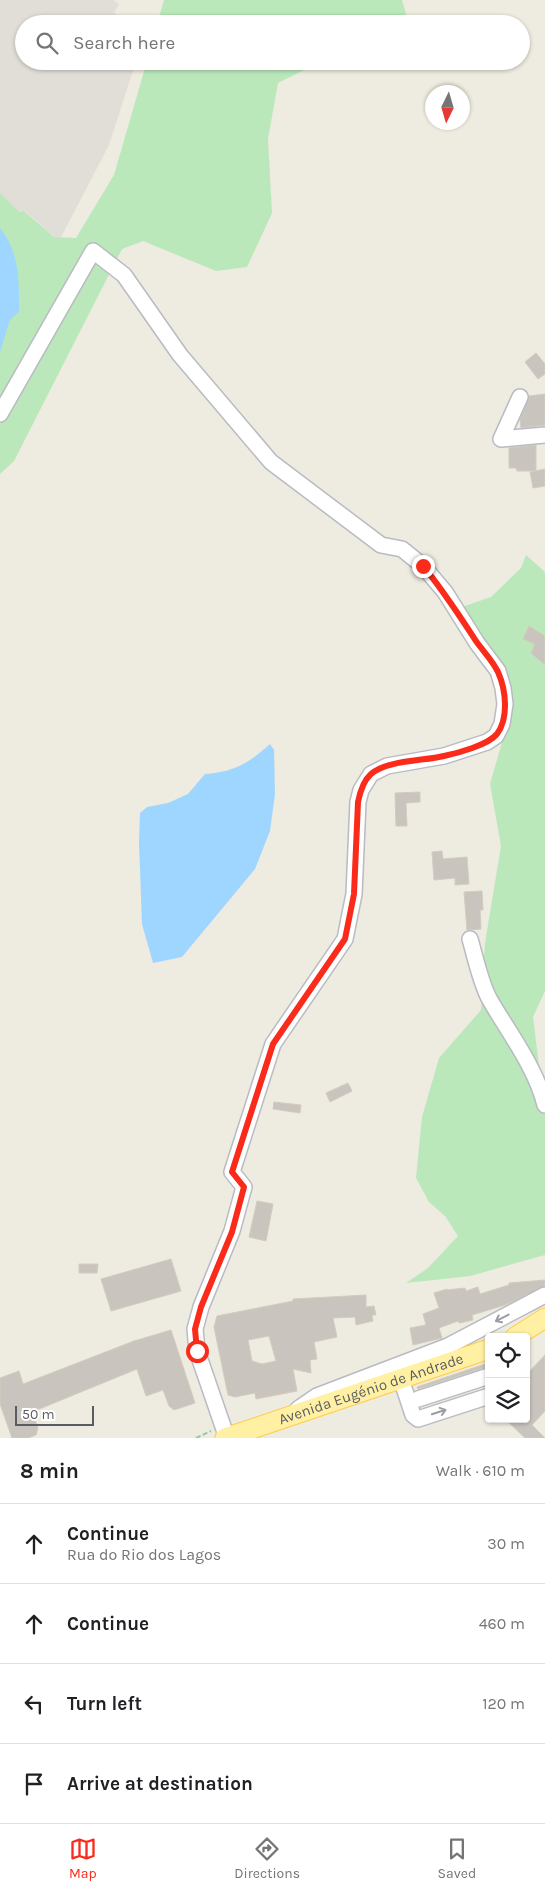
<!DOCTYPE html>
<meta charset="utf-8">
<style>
:root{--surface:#fff;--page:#f6f6f6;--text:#202124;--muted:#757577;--line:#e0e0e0;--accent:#fa2b1a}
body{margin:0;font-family:Karla,sans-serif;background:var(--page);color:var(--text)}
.controls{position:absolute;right:15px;bottom:15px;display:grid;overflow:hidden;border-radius:5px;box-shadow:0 1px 4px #0004}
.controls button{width:45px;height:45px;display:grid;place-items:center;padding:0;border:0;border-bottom:1px solid var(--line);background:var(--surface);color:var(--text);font:25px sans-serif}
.compass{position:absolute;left:425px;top:85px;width:45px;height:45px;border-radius:50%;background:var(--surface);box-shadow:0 1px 4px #0004;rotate:185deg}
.scale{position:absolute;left:15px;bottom:12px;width:79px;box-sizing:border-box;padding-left:5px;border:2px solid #595d63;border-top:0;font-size:14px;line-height:18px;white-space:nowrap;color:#595d63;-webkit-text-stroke:4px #fff;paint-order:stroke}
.stop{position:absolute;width:15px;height:15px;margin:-11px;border:4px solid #fa2b1a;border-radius:50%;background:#fff}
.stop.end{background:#fa2b1a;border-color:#fff;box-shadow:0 1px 5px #0008}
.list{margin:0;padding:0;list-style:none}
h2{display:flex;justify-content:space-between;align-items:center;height:65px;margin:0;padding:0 20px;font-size:21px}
h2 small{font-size:16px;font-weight:400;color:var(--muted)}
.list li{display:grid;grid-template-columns:32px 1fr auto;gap:15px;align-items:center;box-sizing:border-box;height:80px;padding:0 20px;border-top:1px solid var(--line)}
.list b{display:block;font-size:19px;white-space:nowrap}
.list p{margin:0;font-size:16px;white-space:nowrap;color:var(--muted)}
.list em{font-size:16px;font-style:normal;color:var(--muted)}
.icon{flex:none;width:28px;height:28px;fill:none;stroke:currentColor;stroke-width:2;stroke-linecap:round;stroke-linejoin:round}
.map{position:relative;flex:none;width:545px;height:1438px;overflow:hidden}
.search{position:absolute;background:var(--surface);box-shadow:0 1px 4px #0004;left:15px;right:15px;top:15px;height:55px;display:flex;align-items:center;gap:12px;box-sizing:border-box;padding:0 18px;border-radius:28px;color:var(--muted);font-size:19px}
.sheet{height:385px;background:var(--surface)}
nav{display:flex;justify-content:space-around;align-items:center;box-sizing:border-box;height:70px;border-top:1px solid var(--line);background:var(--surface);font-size:14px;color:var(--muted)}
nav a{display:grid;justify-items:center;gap:2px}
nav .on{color:var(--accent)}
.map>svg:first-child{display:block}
</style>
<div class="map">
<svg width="545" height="1438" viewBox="0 0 545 1438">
<rect width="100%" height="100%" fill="#eeebe0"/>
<path fill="#e1ded8" d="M0,0H113L119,4L114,13L132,24H24V61H136L109,145L59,241L25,211L16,212L0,200Z"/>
<path fill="#bae8ba" d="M164,0H402L407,17L386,15L366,24H157Z
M147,61H322L278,83L268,139L272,213L247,267L216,271L143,241L122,249L14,461L0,474V193L19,212L24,211L54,237L76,238L114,175Z
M526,555L545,572V991L533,1017L545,1114V1255L470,1276L406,1283L428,1268L458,1236L445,1216L429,1202L416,1178L422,1117L439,1058L481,1010L485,943L501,846L490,784L507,725L500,664L459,608L491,597L521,568Z"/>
<path fill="#9fd6ff" d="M0,228C20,253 19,281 19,312L10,320L0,352Z
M270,744L274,750L275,794L270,831L255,869L182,957L153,963L142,924L139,842L140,813L147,807L168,803L188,794L205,774C234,772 249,763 270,744Z"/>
<path fill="#c9c4bd" stroke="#d3ccbe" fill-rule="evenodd" d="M536,353L545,364V374L538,379L525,362Z
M545,394V425L521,428L520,420L529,396Z
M536,445V471H517L516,468H509V448Z
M545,469V486L533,488L530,472Z
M529,626L545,636V665L531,653L535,644L523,639Z
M420,792V802L406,803L407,826H396L395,793Z
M442,851L443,859L467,857L469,884L455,885V878L434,880L432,852Z
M482,891L483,910H480L481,929L467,930L464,892Z
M348,1083L352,1091L330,1102L326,1093Z
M274,1102L301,1105L300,1113L273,1109Z
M257,1201L273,1204L266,1241L249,1237Z
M171,1259L181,1291L111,1311L101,1279Z
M79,1264H98L97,1273H79Z
M545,1280V1286L505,1305L472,1315L473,1320L459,1323L458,1321L439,1328L442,1338L413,1345L410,1328L426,1325L423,1314L439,1308L434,1293L447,1289V1290L465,1288L466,1291L478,1287L480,1294L509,1285V1283Z
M366,1295V1307L374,1306L376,1315H372L373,1321L356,1325L355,1317L333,1318L337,1337L314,1342L317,1359L310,1360L311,1373L293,1369L297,1391L256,1399L255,1393L235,1397L228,1395L214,1327L217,1316L293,1301V1299ZM269,1336L276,1361L262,1364L252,1361L248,1340Z
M171,1330L195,1403L174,1410L169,1406L163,1390L146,1396L137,1369L32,1412L38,1428L36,1435L28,1438H12L0,1404V1378L19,1371L23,1384L134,1341Z
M545,1355V1411L532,1425L545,1438H525L505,1419H526V1375Z
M485,1364L487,1367L418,1389L417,1387Z"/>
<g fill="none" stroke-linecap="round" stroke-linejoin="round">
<g stroke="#b8bbc1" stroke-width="18">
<path id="minor" d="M520,397L501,439L545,435
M0,414L93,251L124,275L180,355L271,462L381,545L402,549L423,566L445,592L477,643L498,671L503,688L505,704L502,724L496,736L487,742L444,756L387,766L371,774L361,790L358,802L354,894L345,939L273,1044L232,1172L244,1187L232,1231L201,1307L195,1329L197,1351L227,1438
M470,939C475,956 481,985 490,1000C509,1033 536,1068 545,1105
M401,1379L413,1415L418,1419L489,1396
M418,1399L489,1376
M298,1409L317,1396L448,1346L545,1295"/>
</g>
<g stroke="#ffcb48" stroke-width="21">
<g id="major">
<path d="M515,1337L545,1318"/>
<path id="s1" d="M225,1438L489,1349"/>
</g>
</g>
<path stroke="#92c9a2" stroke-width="2" stroke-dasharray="5 2.5" stroke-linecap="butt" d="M196,1438L211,1431"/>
<use href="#minor" stroke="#fff" stroke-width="15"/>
<use href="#major" stroke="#fff0a4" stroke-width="19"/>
</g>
<defs><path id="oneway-shaft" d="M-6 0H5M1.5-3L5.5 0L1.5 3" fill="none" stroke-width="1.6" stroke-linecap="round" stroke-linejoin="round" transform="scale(1.25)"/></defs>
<g stroke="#9b9ea1">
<use href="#oneway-shaft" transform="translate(502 1318) rotate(153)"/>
<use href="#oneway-shaft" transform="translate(439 1412) rotate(-18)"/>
</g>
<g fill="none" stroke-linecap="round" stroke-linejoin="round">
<path stroke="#fa2b1a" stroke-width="6" d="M197,1351L195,1329L201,1307L232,1232L244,1187L232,1172L273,1044L345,939L354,894L358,802C360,792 363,781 371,774C387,760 424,761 444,756C458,753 488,745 497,734C509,718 506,690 498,672C493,661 483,651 476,641C459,615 443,590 423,566"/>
</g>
<g text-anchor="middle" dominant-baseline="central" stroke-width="4.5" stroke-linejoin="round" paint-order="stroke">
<g font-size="15" fill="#595d63" stroke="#fff">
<text stroke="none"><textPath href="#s1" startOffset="154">Avenida Eugénio de Andrade</textPath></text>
</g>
</g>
</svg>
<div class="controls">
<button><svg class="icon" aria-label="locate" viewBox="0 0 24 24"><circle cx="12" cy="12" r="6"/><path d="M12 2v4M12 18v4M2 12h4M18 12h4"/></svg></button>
<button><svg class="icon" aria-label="layers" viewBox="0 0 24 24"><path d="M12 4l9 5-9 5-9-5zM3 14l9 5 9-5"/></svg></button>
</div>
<svg class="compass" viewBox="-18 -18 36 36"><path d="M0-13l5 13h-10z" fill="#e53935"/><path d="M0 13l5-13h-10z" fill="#757577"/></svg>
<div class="scale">50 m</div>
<div class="stop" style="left:197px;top:1351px"></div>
<div class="stop end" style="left:423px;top:566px"></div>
<div class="search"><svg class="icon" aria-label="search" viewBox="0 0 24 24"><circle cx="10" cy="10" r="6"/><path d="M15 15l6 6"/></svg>Search here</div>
</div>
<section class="sheet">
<h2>8 min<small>Walk · 610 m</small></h2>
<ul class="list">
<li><svg class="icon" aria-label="ahead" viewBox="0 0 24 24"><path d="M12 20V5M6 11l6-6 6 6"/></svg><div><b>Continue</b><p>Rua do Rio dos Lagos</p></div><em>30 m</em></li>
<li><svg class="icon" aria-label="ahead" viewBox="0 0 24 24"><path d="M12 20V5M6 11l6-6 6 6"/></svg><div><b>Continue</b></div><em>460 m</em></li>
<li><svg class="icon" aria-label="left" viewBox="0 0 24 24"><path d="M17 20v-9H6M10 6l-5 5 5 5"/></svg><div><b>Turn left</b></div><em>120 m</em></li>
<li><svg class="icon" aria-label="arrive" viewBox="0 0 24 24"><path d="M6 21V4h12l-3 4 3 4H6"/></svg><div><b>Arrive at destination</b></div></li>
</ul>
</section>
<nav>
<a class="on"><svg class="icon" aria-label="map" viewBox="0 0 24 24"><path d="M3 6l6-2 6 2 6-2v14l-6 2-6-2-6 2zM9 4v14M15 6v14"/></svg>Map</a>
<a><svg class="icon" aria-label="directions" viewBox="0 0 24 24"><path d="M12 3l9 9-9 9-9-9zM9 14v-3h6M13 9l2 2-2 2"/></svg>Directions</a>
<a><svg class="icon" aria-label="saved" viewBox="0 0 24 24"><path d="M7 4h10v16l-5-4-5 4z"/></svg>Saved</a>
</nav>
